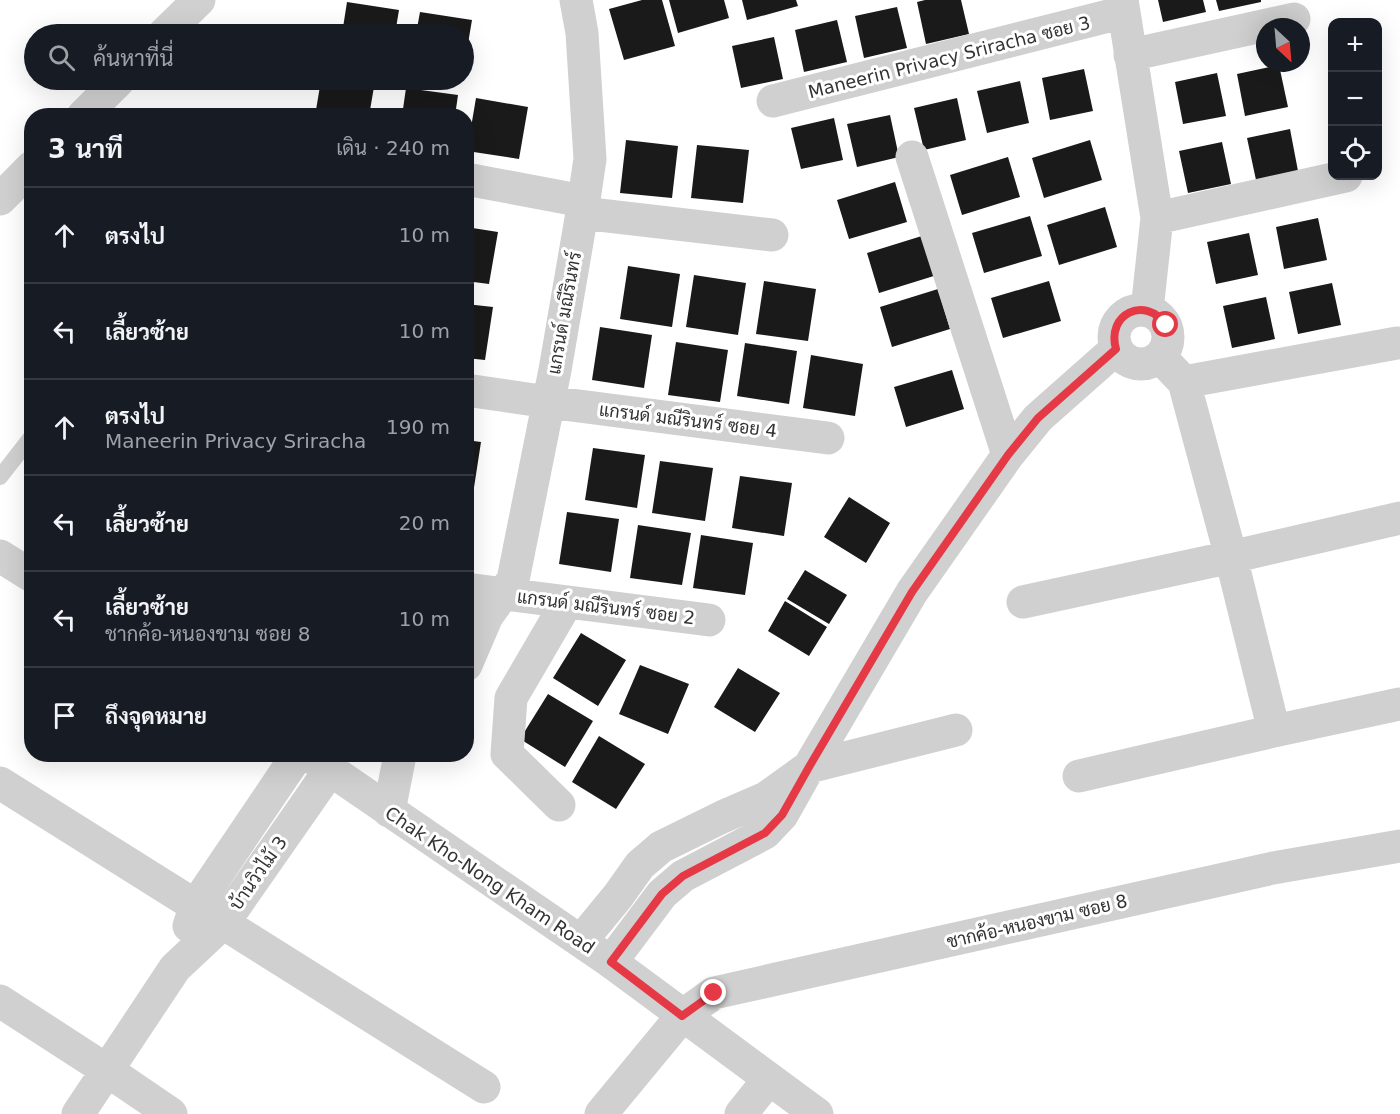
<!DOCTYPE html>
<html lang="th">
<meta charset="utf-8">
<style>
:root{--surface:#171b24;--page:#20242c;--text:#f1f3f6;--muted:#9ea1a6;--line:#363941}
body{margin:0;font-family:"DejaVu Sans",Sarabun,sans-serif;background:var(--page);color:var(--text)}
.controls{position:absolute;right:18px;top:18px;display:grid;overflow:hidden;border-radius:12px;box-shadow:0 6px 24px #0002}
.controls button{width:54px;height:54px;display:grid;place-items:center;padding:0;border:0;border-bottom:2px solid var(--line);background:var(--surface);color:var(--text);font:30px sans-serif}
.compass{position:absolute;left:1256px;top:18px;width:54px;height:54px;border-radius:50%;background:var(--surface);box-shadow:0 6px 24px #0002;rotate:154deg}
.stop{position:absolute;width:18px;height:18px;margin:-14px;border:4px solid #e63946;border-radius:50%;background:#fff}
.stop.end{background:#e63946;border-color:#fff;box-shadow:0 2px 6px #0008}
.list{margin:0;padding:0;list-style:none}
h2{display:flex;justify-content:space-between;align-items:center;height:78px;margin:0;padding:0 24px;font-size:26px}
h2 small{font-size:20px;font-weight:400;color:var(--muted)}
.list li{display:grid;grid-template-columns:39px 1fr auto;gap:18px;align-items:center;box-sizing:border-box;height:96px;padding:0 24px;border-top:2px solid var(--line)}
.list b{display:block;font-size:22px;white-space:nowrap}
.list p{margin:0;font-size:20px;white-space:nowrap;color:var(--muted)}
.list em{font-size:20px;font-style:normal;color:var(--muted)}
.icon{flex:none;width:33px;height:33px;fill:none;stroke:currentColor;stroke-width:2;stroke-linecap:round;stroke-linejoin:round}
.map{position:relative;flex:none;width:1400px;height:1114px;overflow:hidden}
.search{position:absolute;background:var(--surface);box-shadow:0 6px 24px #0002;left:24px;top:24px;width:450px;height:66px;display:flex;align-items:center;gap:15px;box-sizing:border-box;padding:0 21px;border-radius:33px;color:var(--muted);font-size:22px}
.panel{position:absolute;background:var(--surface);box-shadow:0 6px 24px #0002;left:24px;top:108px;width:450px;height:654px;border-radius:24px}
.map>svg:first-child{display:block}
</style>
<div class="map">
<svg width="1400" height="1114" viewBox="0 0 1400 1114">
<rect width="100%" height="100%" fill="#fff"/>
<path fill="#1a1a1a" d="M642,0H662L675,46L624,60L609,9Z
M669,0H724L729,18L678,33Z
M742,0H796L798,6L747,20Z
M925,0H961L969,34L926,44L917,2Z
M1158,0H1203L1206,12L1163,22Z
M1216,0H1261V2L1219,11Z
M347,2L399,10L395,34H342Z
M897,7L907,48L864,58L855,16Z
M420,12L472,20L465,61H464V34H416Z
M837,20L847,62L804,72L795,30Z
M774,37L783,79L741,88L732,46Z
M1279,65L1288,107L1245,116L1237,74Z
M1084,69L1093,111L1050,120L1042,78Z
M1217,73L1226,116L1183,124L1175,82Z
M321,80H362L375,81L369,116H315Z
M1020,81L1029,123L987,133L977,91Z
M406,88L458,95L455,116H402Z
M476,98L528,107L519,159L467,151Z
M957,98L966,140L924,150L914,108Z
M890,115L899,157L857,167L847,124Z
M834,118L843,160L801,169L791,128Z
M1290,129L1298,171L1256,180L1247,138Z
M626,140L678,146L672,198L620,193Z
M1090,140L1102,180L1044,198L1032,158Z
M1222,142L1231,184L1188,193L1179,151Z
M697,145L749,150L743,203L691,198Z
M1008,157L1020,197L962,215L950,175Z
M895,182L907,222L849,239L837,200Z
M1105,207L1117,247L1059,265L1047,225Z
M1030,216L1042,256L984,273L972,233Z
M1318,218L1327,260L1284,269L1276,227Z
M466,227L498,232L489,284L466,281Z
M1249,233L1258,275L1216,284L1207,242Z
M925,235L937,275L879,293L867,253Z
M628,266L680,274L672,327L620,319Z
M694,275L746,283L738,335L686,327Z
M764,281L816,289L808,341L756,334Z
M1049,281L1061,321L1003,338L991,298Z
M1332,283L1341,325L1298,334L1289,292Z
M938,289L950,329L892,347L880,307Z
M1266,297L1275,339L1232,348L1223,306Z
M466,304L493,307L485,360L466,358Z
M600,327L652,335L644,388L592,380Z
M676,342L728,350L720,402L668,395Z
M745,343L797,351L789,404L737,396Z
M811,355L863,364L855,416L803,408Z
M952,370L964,409L906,427L894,387Z
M466,440L481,442L473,494H466Z
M593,448L645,455L637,508L585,500Z
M660,461L713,468L705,521L652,513Z
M740,476L792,483L784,536L732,528Z
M849,497L890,523L866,563L824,537Z
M567,512L619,519L611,572L559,564Z
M638,525L691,533L682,585L630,578Z
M701,535L753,543L745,595L693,588Z
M805,570L847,595L829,624L787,599Z
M785,601L827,627L809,656L768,631Z
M581,633L626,660L598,706L553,678Z
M640,665L689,684L668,734L619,714Z
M738,668L780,693L755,732L714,707Z
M548,694L593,721L565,767L520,739Z
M599,736L645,764L616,809L572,782Z"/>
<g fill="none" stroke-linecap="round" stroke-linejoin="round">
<path stroke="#d0d0d0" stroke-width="16" d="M0,477L32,436"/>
<path stroke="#d0d0d0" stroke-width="33" d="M1122,0L1157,218L1147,310
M164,34L199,0
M1130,55L1294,19
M773,101L1124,12
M83,116L119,80
M912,157L1008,455
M466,179L583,201
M0,199L32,167
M582,213L772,235
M1157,218L1346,176
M1114 337a27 27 0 1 1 54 0a27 27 0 1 1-54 0Z
M1160,357L1184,382L1231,557L1274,731
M1184,382L1397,343
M466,390L548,402L828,438
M466,589L709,620
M1023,602L1231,557L1400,518
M466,665L487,616L513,580L555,370L582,213L590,159L582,33L576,0
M1079,776L1274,731L1400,704
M0,783L484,1087
M559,805L507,754L511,698L567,602
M389,811L400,755
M189,926L196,905L298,754
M581,941L618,896L640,865L661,847L722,817L766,798L809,767L956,730
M611,962L662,894L683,876L765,833L782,815L809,767L912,592L1008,455L1038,418L1116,349
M0,1001L108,1071L171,1114
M78,1114L175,968L224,922L330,770
M601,1114L682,1016L714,993L1273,868L1400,846
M741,1114L769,1079"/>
<path stroke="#d0d0d0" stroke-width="33" d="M0,556L32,576
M307,754L611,962L817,1114"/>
</g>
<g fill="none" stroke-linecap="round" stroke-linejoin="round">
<path stroke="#e63946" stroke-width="8" d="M714,993L682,1016L611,962L662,894L683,876L765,833L782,815L809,767L912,592L1008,455L1038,418L1116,349C1106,314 1145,295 1166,325"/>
</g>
<g text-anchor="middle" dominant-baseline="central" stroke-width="6" stroke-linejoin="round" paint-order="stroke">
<g font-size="18" fill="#333" stroke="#fff">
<text transform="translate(949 57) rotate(-14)">Maneerin Privacy Sriracha ซอย 3</text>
<text transform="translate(564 313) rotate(-80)">แกรนด์ มณีรินทร์</text>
<text transform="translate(688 420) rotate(7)">แกรนด์ มณีรินทร์ ซอย 4</text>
<text transform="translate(606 607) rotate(7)">แกรนด์ มณีรินทร์ ซอย 2</text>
<text transform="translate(258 873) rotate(-55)">บ้านวิวไม้ 3</text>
<text transform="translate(490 880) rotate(34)">Chak Kho-Nong Kham Road</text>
<text transform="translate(1037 921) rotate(-13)">ชากค้อ-หนองขาม ซอย 8</text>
</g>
</g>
</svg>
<div class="controls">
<button>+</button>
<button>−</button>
<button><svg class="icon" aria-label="locate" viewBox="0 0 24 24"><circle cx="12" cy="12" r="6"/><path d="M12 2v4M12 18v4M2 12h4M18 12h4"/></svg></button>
</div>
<svg class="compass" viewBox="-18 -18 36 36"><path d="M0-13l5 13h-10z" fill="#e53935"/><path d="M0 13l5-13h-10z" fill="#9ea1a6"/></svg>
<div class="stop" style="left:1166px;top:325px"></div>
<div class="stop end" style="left:714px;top:993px"></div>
<div class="search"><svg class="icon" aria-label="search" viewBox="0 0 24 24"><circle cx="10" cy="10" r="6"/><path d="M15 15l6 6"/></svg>ค้นหาที่นี่</div>
<section class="panel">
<h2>3 นาที<small>เดิน · 240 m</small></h2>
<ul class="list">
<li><svg class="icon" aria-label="ahead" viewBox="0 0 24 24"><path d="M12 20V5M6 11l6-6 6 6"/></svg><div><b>ตรงไป</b></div><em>10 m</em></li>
<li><svg class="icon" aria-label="left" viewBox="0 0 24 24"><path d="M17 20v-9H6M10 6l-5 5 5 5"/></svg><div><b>เลี้ยวซ้าย</b></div><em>10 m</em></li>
<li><svg class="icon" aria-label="ahead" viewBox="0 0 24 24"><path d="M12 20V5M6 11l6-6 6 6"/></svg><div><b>ตรงไป</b><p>Maneerin Privacy Sriracha</p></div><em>190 m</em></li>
<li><svg class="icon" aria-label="left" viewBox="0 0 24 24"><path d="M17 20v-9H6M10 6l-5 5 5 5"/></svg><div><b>เลี้ยวซ้าย</b></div><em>20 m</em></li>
<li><svg class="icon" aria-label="left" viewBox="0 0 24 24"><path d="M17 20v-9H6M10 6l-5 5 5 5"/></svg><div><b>เลี้ยวซ้าย</b><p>ชากค้อ-หนองขาม ซอย 8</p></div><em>10 m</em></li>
<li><svg class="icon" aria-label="arrive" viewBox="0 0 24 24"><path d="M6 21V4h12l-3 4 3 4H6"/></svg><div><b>ถึงจุดหมาย</b></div></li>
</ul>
</section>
</div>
